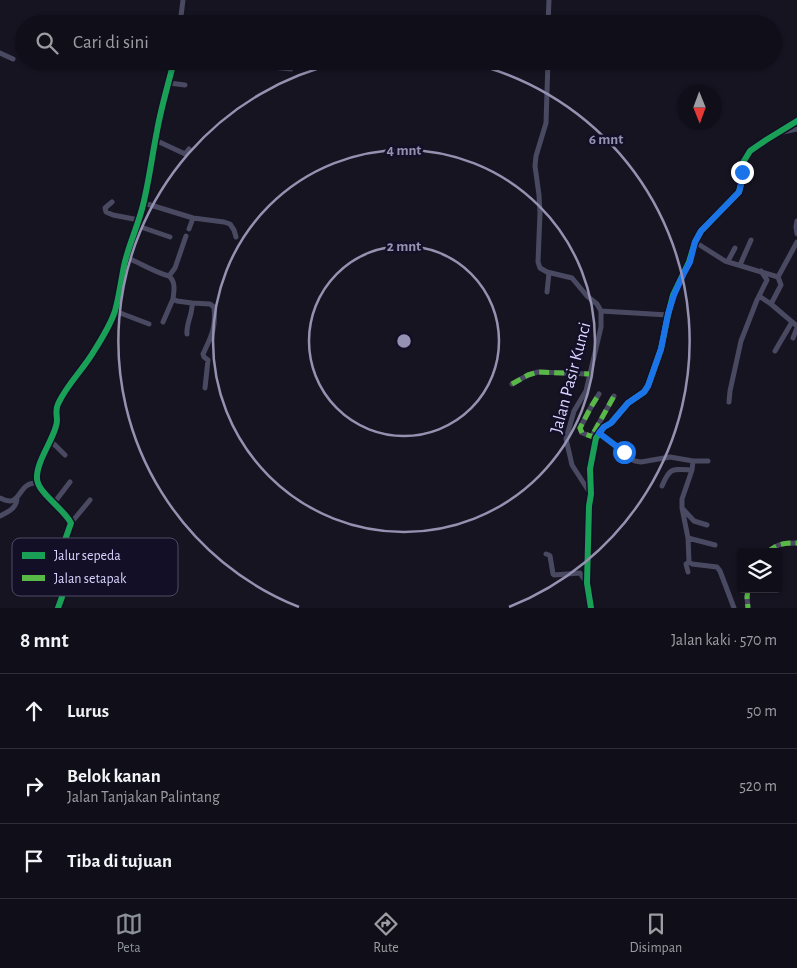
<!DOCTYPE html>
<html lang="id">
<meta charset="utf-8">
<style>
:root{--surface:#100f19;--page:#191822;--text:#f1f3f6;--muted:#9c9ca2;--line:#302f38;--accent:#8c9099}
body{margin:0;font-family:"Alegreya Sans",sans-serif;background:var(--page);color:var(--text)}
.controls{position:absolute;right:15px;bottom:15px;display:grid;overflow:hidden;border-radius:5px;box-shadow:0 1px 4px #0004}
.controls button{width:45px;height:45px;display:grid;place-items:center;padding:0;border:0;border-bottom:1px solid var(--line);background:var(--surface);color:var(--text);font:25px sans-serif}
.compass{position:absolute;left:677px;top:85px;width:45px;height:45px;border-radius:50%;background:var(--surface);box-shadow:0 1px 4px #0004;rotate:179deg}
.stop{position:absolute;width:15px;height:15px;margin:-11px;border:4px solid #1a73e8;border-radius:50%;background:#fff}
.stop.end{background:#1a73e8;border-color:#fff;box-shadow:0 1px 5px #0008}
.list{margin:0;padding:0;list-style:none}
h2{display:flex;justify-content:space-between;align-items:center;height:65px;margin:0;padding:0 20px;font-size:21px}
h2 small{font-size:16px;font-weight:400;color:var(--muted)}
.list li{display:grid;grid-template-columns:32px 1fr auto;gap:15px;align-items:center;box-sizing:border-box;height:75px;padding:0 20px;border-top:1px solid var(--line)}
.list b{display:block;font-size:19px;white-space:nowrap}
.list p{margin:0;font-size:16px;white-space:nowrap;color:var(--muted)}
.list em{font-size:16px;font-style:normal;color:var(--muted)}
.icon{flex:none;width:28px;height:28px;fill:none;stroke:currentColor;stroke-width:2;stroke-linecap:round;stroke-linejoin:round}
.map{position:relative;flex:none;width:797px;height:608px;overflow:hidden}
.search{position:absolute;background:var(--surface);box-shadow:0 1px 4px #0004;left:15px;right:15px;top:15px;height:55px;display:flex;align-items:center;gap:12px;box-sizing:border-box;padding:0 18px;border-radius:28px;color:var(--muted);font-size:19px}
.sheet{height:290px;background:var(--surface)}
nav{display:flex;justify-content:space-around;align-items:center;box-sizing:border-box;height:70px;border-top:1px solid var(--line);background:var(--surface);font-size:14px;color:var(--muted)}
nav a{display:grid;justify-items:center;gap:2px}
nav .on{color:var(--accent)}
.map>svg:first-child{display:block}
</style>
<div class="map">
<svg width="797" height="608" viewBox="0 0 797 608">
<rect width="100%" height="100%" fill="#161421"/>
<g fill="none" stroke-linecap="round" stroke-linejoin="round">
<path stroke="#4a4962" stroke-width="5" d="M180,24L183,0
M548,24L549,0
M0,53L13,59
M254,61L272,67L291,69
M548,61L546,123L536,156L535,166L539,195L540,213L538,262L540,268L547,272L572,278L587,296L597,304L601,311V327L586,391L574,411L566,439L572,465L590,493
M169,83L185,85
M777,132H783L797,129
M155,140L183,153L185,154L189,149
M112,202L105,208L106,212L113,215L139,220
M144,203L193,218L224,222L230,224L234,230L236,237
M797,221L796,227L797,234
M138,226L170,237
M189,229L193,218
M695,242L725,261L778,277L797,242
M127,258C141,263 154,272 169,276L175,268L186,236
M728,261L735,248
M740,265L751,240
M169,276C176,282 174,291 173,299L177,301L192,303C193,314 186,323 187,334
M547,292L549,273
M759,296L771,304L781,285L778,277
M192,303L210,304L214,307C216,328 212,335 203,354L204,357L208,360L205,388
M771,304L797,326
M115,311L149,324
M601,311L668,315
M163,322L173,299
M793,338L797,328
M775,351L792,322
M512,384L528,375L538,372L589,374
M729,402L730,391L741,341L757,300L767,280L761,271
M599,433L620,448L629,458L635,461L641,462L670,457L693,461L692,470L682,499V508L688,538L689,562L692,564L717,567L720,571L734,608
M592,436L614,396
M596,438L582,433L580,428L591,407L599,394
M50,441L56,446L65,455
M693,461H708
M662,486C670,467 672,469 692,470
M0,498C23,510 16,481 38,483
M54,503L70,482
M683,509L694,521L707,525
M0,516C8,512 17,508 17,498
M71,523L90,500
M688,538L715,545
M768,552C778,543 785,543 797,543
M546,554L549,555L550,556L553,574L554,575L580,573L587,583
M688,572L686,564L689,562
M748,589L747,597L748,608
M58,608L62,597L64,543L71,523C64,509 38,493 37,479C36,462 52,442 56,426C59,419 54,412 58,404C67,384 83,370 94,351C101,340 111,323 115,311C119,297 121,281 124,266C128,246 138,226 143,205C149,181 152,156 157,131C161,108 168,85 174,61
M591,608L587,583L589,506L591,494L590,469L596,438L604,427L611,423L628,403L644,392L648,386L661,349L668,315L673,295L689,262L695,242L701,231L739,192L742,180V164L747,156L750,151L766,140L797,121"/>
<path stroke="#58b947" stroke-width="5" stroke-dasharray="10 5" stroke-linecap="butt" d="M512,384L528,375L538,372L589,374
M594,432L614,396
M596,438L582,433L580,428L591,407L599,394
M768,552C778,543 785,543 797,543
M748,589L747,597L748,608"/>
<g stroke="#130f26" stroke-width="9">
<path id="cycleway" d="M58,608L62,597L64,543L71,523C64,509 38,493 37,479C36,462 52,442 56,426C59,419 54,412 58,404C67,384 83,370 94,351C101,340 111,323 115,311C119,297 121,281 124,266C128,246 138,226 143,205C149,181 152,156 157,131C161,108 168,85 174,61
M591,608L587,583L589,506L591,494L590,469L596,438L604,427L611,423L628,403L644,392L648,386L661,349L668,315L673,295L689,262L695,242L701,231L739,192L742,180V164L747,156L750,151L766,140L797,121"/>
</g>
<use href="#cycleway" stroke="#1a9f57" stroke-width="6"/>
</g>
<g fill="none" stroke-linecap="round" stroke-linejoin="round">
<path stroke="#1a73e8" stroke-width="6" d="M624,452L599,433L604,427L611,423L628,403L644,392L648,386L661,349L668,314L674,295L684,273L690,262L695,242L701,231L739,192L742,180V172"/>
</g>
<g fill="none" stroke="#9591b1" stroke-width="2.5">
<circle cx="404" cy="341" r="95"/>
<circle cx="404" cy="341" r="191"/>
<path d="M299 607A286 286 0 0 1 342 62M466 62A286 286 0 0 1 509 607"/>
</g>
<g text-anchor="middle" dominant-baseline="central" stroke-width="5" stroke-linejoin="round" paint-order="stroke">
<g font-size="18" fill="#d9d4ff" stroke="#130f26">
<text transform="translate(571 378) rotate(-75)">Jalan Pasir Kunci</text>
</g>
</g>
<rect x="12" y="538" width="166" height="58" rx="8" fill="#130f26" stroke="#4e4a67" stroke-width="1"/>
<rect x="22" y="552" width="23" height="7" fill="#1a9f57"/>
<rect x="22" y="575" width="23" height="6" fill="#58b947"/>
<g font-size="14" fill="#d9d4ff">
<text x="54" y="560">Jalur sepeda</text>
<text x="54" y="583">Jalan setapak</text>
</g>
<circle cx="404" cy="341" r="8" fill="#9591b1" stroke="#130f26" stroke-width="2.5"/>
<g font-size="15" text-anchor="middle" font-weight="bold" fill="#9591b1" stroke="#130f26" stroke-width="5" stroke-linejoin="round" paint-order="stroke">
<text x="606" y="144">6 mnt</text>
<text x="404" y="155">4 mnt</text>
<text x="404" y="251">2 mnt</text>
</g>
</svg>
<div class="controls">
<button><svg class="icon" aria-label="layers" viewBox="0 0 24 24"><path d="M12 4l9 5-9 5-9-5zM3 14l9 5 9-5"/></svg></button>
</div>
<svg class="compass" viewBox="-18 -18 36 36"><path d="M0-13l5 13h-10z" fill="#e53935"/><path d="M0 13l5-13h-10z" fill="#9c9ca2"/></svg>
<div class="stop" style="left:624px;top:452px"></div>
<div class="stop end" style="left:742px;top:172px"></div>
<div class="search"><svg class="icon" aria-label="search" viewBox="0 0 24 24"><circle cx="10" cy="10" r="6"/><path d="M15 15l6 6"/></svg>Cari di sini</div>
</div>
<section class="sheet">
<h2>8 mnt<small>Jalan kaki · 570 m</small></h2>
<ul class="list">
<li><svg class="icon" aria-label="ahead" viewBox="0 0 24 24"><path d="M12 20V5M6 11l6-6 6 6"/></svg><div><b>Lurus</b></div><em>50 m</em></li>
<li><svg class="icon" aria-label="right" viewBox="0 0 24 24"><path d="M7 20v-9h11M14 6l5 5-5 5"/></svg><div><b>Belok kanan</b><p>Jalan Tanjakan Palintang</p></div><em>520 m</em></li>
<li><svg class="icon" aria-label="arrive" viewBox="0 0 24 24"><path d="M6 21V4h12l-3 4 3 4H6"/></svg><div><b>Tiba di tujuan</b></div></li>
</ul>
</section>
<nav>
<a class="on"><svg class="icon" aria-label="map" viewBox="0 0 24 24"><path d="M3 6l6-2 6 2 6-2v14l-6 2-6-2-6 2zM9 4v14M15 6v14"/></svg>Peta</a>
<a><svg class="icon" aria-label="directions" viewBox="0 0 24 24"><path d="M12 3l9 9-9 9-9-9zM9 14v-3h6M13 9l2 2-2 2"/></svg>Rute</a>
<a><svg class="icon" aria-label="saved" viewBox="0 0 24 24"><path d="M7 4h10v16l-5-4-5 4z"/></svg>Disimpan</a>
</nav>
